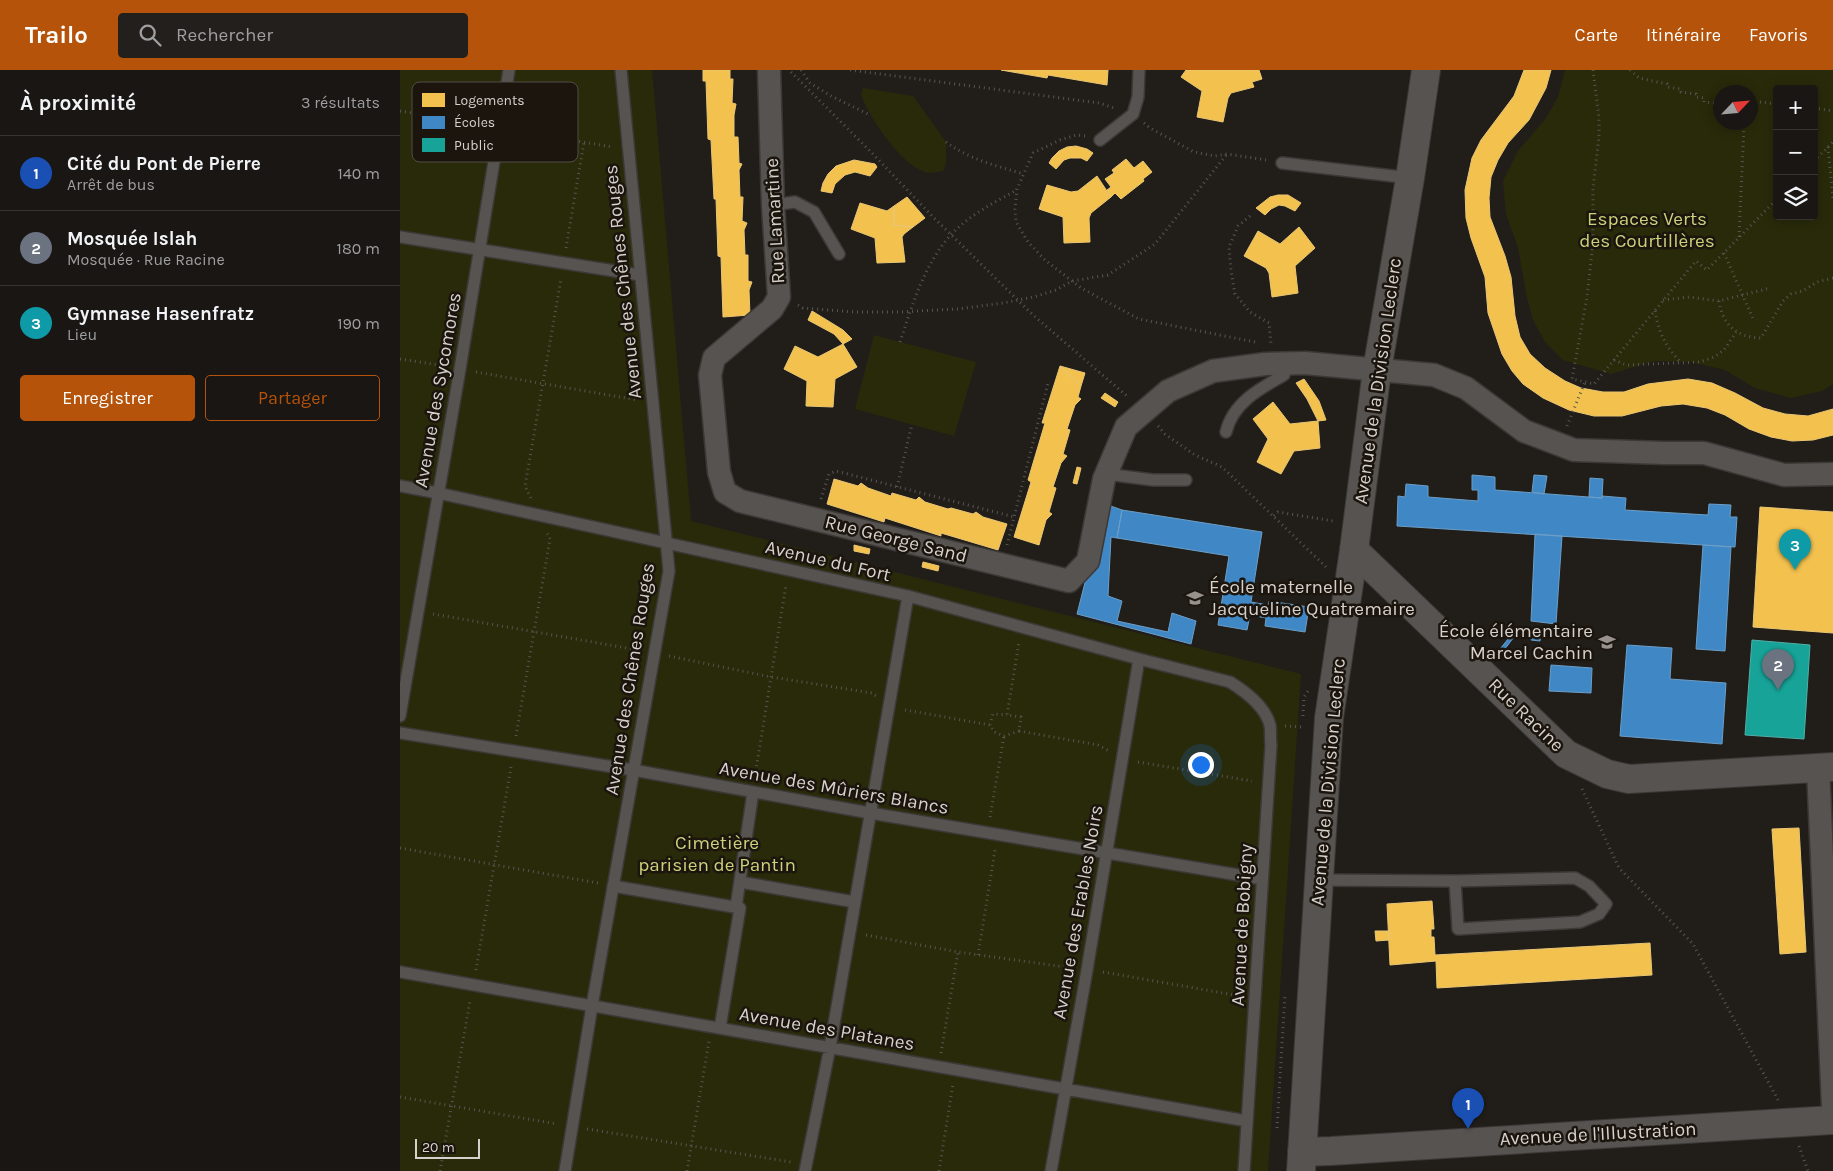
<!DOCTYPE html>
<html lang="fr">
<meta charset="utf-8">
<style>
:root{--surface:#191614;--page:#221f1d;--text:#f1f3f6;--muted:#9f9fa0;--line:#373534;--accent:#b45309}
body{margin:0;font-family:Karla,sans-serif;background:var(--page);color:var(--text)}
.controls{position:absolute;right:15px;top:15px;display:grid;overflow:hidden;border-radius:5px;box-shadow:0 2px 12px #0003}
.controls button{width:45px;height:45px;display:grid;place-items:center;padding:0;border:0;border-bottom:1px solid var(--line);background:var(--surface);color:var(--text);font:25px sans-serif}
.compass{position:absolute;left:1313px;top:15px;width:45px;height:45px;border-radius:50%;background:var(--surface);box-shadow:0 2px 12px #0003;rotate:64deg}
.scale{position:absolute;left:15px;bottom:12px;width:65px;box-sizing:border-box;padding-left:5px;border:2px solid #d6d1cc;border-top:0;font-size:14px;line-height:18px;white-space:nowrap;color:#d6d1cc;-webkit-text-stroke:4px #1b150e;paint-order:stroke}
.you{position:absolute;left:800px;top:694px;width:18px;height:18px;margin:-12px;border:4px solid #fff;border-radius:50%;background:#1a73e8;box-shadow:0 0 0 8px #1a73e833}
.badge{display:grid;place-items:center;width:32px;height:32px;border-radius:50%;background:var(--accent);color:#fff;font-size:16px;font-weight:700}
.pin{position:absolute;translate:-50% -41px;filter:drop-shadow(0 1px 2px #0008)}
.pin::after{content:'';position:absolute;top:26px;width:18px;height:15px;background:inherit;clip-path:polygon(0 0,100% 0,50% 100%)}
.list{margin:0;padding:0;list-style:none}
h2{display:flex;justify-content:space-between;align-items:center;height:65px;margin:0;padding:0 20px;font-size:21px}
h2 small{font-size:16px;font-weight:400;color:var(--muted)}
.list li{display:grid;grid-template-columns:32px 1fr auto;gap:15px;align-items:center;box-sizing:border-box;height:75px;padding:0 20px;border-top:1px solid var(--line)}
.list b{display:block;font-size:19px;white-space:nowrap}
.list p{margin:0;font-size:16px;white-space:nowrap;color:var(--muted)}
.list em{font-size:16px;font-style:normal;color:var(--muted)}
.actions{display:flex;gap:10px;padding:15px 20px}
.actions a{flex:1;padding:11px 0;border:1px solid var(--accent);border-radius:5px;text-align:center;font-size:18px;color:var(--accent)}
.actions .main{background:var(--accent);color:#fff}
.icon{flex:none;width:28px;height:28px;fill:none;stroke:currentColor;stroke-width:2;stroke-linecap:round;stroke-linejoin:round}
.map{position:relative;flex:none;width:1433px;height:1101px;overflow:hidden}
header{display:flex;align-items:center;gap:30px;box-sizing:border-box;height:70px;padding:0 25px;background:var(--accent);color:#fff}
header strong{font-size:24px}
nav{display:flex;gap:28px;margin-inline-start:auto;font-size:18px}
.search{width:350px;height:45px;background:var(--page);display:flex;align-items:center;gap:12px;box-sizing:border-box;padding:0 18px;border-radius:5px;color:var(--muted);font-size:19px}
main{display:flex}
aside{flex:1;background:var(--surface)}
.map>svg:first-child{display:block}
</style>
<header>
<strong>Trailo</strong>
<div class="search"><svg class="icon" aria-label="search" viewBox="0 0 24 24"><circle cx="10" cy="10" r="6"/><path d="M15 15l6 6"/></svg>Rechercher</div>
<nav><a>Carte</a><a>Itinéraire</a><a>Favoris</a></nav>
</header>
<main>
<aside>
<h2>À proximité<small>3 résultats</small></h2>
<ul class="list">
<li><span class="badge" style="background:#1a4fb4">1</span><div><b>Cité du Pont de Pierre</b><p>Arrêt de bus</p></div><em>140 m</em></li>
<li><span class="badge" style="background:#6b7280">2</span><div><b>Mosquée Islah</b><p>Mosquée · Rue Racine</p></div><em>180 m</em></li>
<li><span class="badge" style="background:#0f9aa8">3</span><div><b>Gymnase Hasenfratz</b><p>Lieu</p></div><em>190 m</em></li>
</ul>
<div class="actions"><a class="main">Enregistrer</a><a>Partager</a></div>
</aside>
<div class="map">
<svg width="1433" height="1101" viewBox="0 0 1433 1101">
<rect width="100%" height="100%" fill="#211e1a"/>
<path fill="#282a0a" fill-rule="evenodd" d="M0,0H252L291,451L901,604L868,1101H0Z
M1165,0H1433V314L1422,321L1391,328L1355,318L1325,300L1291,292L1254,291L1211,304L1163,290L1145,272L1133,250L1127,228L1118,178L1106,144L1103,111L1118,81L1146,48L1158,27ZM1377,19H1414V146H1377ZM1350,22V52H1320V22Z
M463,18L513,26L546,72V92L544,100C539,102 530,104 525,102C499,93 470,48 461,25Z
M474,265L576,292L554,366L455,339Z"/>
<path fill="#f2c14e" stroke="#eac674" d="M303,0H330V9H333L332,33L336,34L334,45V67H338L339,93L342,94L339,100L340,127H343L342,151L347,153L344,160L345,185H348V211L352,212L349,220L350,245L323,247L321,187L318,186L316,129H314L311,70L308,69L306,11H303Z
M601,0H708L707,15L648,5L647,8Z
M786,0H859L862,9L852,12L854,17L831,23L828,28L823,52L797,47L802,21L781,7Z
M1124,0H1151L1146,18L1129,50L1108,73L1098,90L1091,107L1089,128L1090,147L1105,186L1111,207L1115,246L1120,267L1130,284L1145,298L1165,311L1181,318L1203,322H1224L1248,314L1288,309L1312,313L1335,323L1363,338L1385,344L1408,346L1433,339V365L1413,370L1392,371L1371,367L1349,359L1325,345L1307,338L1283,334L1261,336L1222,346H1194L1169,340L1143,328L1123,314L1112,301L1102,284L1088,243L1085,207L1071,168L1066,148L1065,120L1072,88L1081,70L1114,26Z
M676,76L687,79L693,83L687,91L681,88H670L664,90L656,99L649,93L652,88L659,81L667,77Z
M726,89L734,98L743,91L752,102L743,109L744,111L721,129L715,123L711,127L707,120L711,117L705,109L714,103L712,100Z
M454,90L475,94L477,97L470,106L455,102L445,105L435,114L432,123L421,121L423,113L428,104L436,96Z
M697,106L711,127L691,143L689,148L690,172L664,173L663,147L639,139L647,115L671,122L678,121Z
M878,125H888L901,133L895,141L885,136L879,135L871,139L865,145L856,138L870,127Z
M507,127L525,148L513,157L494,155V136Z
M460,133L487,141L494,136V155L513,157L504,164L502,167L505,192L477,193L475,168L451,159Z
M899,157L915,178L895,196L898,223L872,227L869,203L866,198L844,186L858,161L880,174Z
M412,241L443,260L452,269L443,274L434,264L408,250Z
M443,274L457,297L435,309L433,337L406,336L407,311L384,299L395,276L418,287Z
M660,296L685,303L681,316Z
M660,296L681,316L678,327L681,329L675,335L667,359L670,360L663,384L667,386L661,393L653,417L656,418L649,442L652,444L646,450L639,475L614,467L631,412L628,410L645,353H642Z
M904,309L919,331L926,350L918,351L907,329L896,313Z
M705,323L718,332L715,337L701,328Z
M873,332L890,354L918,351L920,378L894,381L881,404L857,392L868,369L853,349Z
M677,397L681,398L677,414L673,413Z
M434,409L458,416L461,413L468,418L491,426L492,423L516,430L519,427L525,432L548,439L551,438L573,444L576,442L583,447L607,454L598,480L541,463V466L485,448L484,452L427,434Z
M1360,437L1433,442V563L1353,557Z
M454,475L470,479L469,484L454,481Z
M523,492L539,496L538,501L522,497Z
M1399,758L1406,882L1380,884L1372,759Z
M1032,831L1034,859H1031V867H1034L1035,885L1250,873L1252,905L1037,918L1036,891L990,895L987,834Z
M975,861H989V870L976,871Z"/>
<path fill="#3f88c5" stroke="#6c9ec7" d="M1072,405L1095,407V420L1202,428V426L1226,428L1225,440L1308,445L1309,434L1331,435L1330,447H1337L1335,477L997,456L998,426L1005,427L1006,414L1028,416V427L1078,431V420H1072Z
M1134,405L1147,406L1144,424L1132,422Z
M1190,408L1203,409L1202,428L1189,427Z
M705,434L722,440L717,468L711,467L708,526L722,531L717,551L768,562L772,543L796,551L791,574L677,544Z
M722,440L862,462L851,532L868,535L869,531L909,537L905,562L865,556L866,548L850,545L847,560L818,555L829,486L717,468Z
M1135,464L1162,466L1156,554L1131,551Z
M1303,475L1331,477L1325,581L1296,579Z
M1117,558L1141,560L1140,571L1131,570V564L1117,563L1101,584L1096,581L1099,578L1100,579Z
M1227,575L1272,578L1270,609L1326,613L1322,674L1220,666Z
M1151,595L1192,598L1191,623L1149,621Z"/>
<path fill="#17a398" stroke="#50b1a8" d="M1352,570L1410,575L1404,669L1345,665Z"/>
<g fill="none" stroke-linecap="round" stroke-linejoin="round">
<g stroke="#3c3836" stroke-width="14">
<path id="service" d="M700,70L733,44L738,27L739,0
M882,93L1010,108
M373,135L395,132L414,142L439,184
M0,167L240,205
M826,362C833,333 859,319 884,305L887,294
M706,404L753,410H786
M0,416L38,423L508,526L739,589L830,612C846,622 865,636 870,655C871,661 870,669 871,675L844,1101
M0,646L60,299L109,0
M0,663L233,700L470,743L862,809
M919,810L1055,811L1175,808L1189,816L1206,834L1199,844L1180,852L1058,859L1055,811
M340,812L455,832
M213,816L340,838L320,958
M336,837L353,722
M0,902L847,1051
M165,1101L192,936L269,501L221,0
M405,1101L430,977L508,526
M651,1101L687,900L739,589"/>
</g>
<g stroke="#3c3836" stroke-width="25">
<path id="minor" d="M369,0L373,135L379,227L372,239L314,288L310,305L319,402L325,422L340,431L669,511L688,491L704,409L726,357L768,321L813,301L865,294L905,293L1034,305L1066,318L1124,361L1174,380L1264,383H1304L1384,405L1433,404
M1418,698L1433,1035"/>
</g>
<g stroke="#3c3836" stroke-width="30">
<path id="tertiary" d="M954,480L1166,684L1207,704L1229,709L1433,697
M902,1082L931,1081L1433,1050"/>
</g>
<g stroke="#3c3836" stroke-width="30">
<path id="secondary" d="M901,1101L929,648L954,480L977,300L1010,108L1026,0"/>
</g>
<path stroke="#575553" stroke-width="3" stroke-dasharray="1 4" stroke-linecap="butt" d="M401,0L410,13L431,26L470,45
M450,0L699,33L714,38
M1193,0L1199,48V67L1193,118V173L1187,227L1172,309L1194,314L1296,191L1307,200L1377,129
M1230,0L1239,8L1267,14V17L1281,19V22L1296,24V27L1304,28V32L1320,34
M391,2L471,82L534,148L633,245L728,327
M1350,31L1377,34
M1414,38L1433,41
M0,41L84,55
M744,53L750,58L794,82L815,86L827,84L866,90
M115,61L213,77
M685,66L677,65L660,70L633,83L617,119L615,139L616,152L628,172L645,190L681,218L739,249L855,272
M546,72C569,89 596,96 624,104
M1428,77L1433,128
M1414,91L1433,72
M850,146L838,156L829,177L831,201L835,224L850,242L869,253L871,274
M1339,167L1344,56
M166,178L184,72
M1324,183L1354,251
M1263,230L1289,227L1319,231L1370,218
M1319,231C1323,255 1336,267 1361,268L1383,231L1391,224L1403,221L1417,212L1433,208
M398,235L403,238L455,242H500L558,239L603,233L634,227L656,220L672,211L708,205L755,174L827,84
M1255,241C1259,264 1265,275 1281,293
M500,272C512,236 523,198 548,168C566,147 593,133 617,120
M0,289L45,296
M1214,290L1226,295L1300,292L1314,287L1324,280L1336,262
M76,302L237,330
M758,356L765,364L795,385L822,397L926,497
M1167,356L1185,312
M497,417L512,354
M131,428L125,416L161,209
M421,429L429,404L436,401L614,447
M874,446L878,442L933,451
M607,475L648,313
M33,544L238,580
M269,586L371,607L472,623L476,626
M505,640L590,655L594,662L604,666L619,661L621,647L607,645L619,572
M903,646L904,627L908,621
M590,655L593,644L607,645
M885,656L902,657
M619,661L698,675L709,681
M116,666L150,469L147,463
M738,692L852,711
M355,706L386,515
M1182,719L1219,798L1293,874L1378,1030
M590,747L604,666
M0,778L198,813
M466,865L558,882L672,898
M578,885L595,780
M76,900L111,697
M703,902L840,926
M541,983L558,882
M0,1027L157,1054
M877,1058L885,924
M187,1059L391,1092
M1399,1076L1408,1101
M40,1101L70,931
M287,1101L309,971
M539,1101L553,1014"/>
<use href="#service" stroke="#565350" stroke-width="11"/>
<use href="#minor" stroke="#565350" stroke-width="22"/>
<use href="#tertiary" stroke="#565350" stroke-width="28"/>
<use href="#secondary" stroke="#565350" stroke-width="28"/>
</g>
<defs>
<g id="school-bare" transform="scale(1.35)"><path d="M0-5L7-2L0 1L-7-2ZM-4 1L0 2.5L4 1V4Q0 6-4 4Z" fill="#97928e" stroke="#1b150e" stroke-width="2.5" paint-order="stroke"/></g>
</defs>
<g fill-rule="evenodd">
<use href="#school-bare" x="795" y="528"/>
<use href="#school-bare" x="1207" y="572"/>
</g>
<g text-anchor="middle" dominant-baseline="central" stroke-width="5" stroke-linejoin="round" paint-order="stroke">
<g font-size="19" fill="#c9d27a" stroke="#1b150e">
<text x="1247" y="149">Espaces Verts<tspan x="1247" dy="22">des Courtillères</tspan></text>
<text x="317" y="773">Cimetière<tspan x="317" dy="22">parisien de Pantin</tspan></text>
</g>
<g font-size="19" fill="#d6d1cc" stroke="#1b150e">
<text transform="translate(375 151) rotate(-93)">Rue Lamartine</text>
<text transform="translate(223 212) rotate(-96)">Avenue des Chênes Rouges</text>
<text transform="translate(978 311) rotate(-82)">Avenue de la Division Leclerc</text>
<text transform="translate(38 320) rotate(-80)">Avenue des Sycomores</text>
<text transform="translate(496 469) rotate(14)">Rue George Sand</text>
<text transform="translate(428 491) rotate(13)">Avenue du Fort</text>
<text transform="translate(230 609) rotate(-81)">Avenue des Chênes Rouges</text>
<text transform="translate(1126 645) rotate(44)">Rue Racine</text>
<text transform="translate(928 712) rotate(-85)">Avenue de la Division Leclerc</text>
<text transform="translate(434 718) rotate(10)">Avenue des Mûriers Blancs</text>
<text transform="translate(678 842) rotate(-80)">Avenue des Erables Noirs</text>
<text transform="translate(842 855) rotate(-87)">Avenue de Bobigny</text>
<text transform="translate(427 959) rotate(10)">Avenue des Platanes</text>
<text transform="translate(1198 1064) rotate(-3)">Avenue de l'Illustration</text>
</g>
<g font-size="19" fill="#d6d1cc" stroke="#1b150e" text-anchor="start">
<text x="809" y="517">École maternelle<tspan x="809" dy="22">Jacqueline Quatremaire</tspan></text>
<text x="1193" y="561" text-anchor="end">École élémentaire<tspan x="1193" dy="22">Marcel Cachin</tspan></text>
</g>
</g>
<rect x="12" y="12" width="166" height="80" rx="8" fill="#1b150e" stroke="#534d47" stroke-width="1"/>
<rect x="22" y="23" width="23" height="14" fill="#f2c14e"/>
<rect x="22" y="46" width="23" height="13" fill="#3f88c5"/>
<rect x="22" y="68" width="23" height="14" fill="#17a398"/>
<g font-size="14" fill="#d6d1cc">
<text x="54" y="35">Logements</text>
<text x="54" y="57">Écoles</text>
<text x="54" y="80">Public</text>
</g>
</svg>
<div class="controls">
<button>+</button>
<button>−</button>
<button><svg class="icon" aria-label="layers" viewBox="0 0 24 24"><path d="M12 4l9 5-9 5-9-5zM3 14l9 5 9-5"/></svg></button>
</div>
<svg class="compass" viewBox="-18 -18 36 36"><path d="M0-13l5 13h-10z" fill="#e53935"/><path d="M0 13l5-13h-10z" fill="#9f9fa0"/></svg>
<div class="scale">20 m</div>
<div class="you"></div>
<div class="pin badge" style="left:1068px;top:1059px;background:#1a4fb4">1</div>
<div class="pin badge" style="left:1378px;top:620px;background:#6b7280">2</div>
<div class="pin badge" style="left:1395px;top:500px;background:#0f9aa8">3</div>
</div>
</main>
